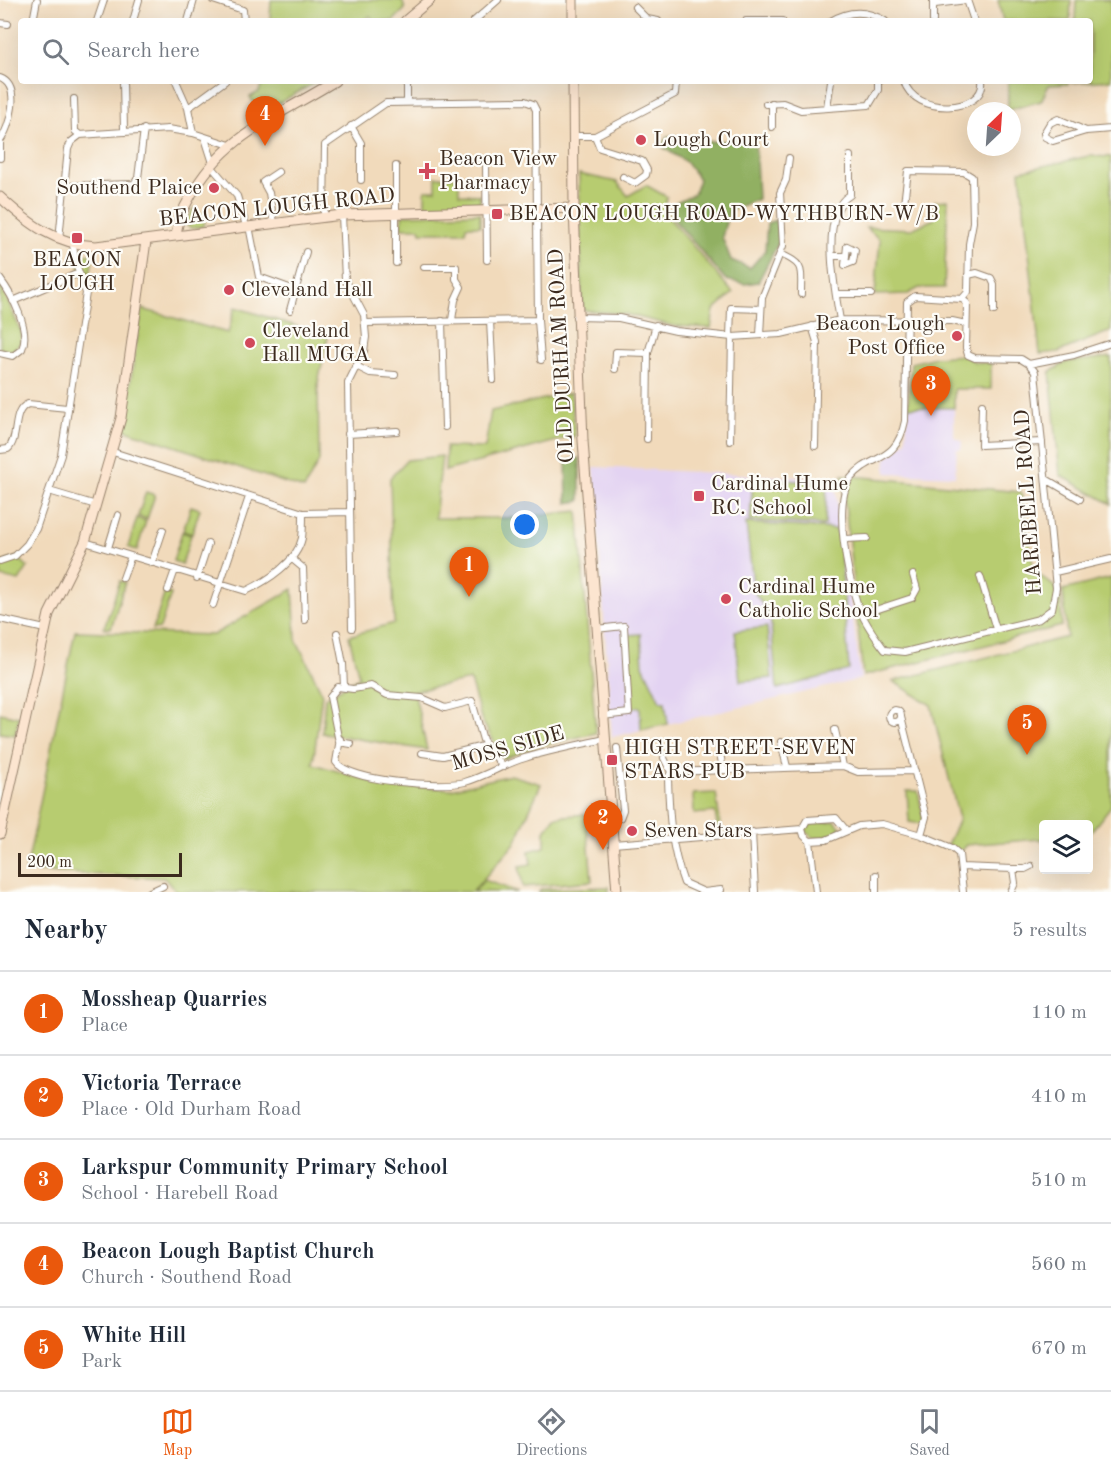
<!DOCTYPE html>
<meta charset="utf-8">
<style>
:root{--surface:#fff;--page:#f2f2f3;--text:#1f2937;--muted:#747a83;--line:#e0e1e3;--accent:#ea580c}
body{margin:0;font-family:"Old Standard TT",serif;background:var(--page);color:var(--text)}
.controls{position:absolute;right:18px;bottom:18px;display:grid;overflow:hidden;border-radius:6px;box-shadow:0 6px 24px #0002}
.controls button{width:54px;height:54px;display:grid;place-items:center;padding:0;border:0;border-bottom:2px solid var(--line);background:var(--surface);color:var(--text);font:30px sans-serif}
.compass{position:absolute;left:967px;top:102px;width:54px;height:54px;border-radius:50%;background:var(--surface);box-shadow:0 6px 24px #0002;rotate:25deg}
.scale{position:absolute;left:18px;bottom:15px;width:164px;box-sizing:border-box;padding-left:6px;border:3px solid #3b2a1e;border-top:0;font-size:16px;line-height:21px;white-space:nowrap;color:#3b2a1e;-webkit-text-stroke:4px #fdfcf7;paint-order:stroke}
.you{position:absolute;left:525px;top:525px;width:21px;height:21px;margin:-15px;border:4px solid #fff;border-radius:50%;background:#1a73e8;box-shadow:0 0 0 9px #1a73e833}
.badge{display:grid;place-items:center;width:39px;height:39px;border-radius:50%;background:var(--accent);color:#fff;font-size:20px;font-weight:700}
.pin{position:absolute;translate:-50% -50px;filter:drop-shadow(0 2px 3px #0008)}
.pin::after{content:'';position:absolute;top:32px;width:21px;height:18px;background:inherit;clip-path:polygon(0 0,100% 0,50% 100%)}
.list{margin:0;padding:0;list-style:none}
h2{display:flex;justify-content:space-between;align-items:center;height:78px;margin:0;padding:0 24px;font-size:26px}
h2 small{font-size:20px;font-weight:400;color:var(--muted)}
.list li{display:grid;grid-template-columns:39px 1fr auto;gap:18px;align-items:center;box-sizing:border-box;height:84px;padding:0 24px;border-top:2px solid var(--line)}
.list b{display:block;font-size:22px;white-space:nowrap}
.list p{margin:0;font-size:20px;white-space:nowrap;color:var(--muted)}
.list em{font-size:20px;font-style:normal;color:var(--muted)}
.icon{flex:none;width:33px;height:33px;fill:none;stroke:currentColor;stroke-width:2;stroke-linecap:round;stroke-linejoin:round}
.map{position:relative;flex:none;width:1111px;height:892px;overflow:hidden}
.search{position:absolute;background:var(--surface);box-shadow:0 6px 24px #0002;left:18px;right:18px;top:18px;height:66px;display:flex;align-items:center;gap:15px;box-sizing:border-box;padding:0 21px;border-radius:6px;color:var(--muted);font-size:22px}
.sheet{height:498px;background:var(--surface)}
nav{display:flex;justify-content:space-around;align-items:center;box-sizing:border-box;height:84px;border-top:2px solid var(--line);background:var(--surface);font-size:16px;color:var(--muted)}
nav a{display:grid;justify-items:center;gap:3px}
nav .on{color:var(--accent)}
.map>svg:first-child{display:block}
</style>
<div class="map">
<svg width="1111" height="892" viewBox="0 0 1111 892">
<rect width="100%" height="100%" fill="#fdfcf7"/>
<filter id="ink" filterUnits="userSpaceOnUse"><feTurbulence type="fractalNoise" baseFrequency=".0167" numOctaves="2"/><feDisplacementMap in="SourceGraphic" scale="12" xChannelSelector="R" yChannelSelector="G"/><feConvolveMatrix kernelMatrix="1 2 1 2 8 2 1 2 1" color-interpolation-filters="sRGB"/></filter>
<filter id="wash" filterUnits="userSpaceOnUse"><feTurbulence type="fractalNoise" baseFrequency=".008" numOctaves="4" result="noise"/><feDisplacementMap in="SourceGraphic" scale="24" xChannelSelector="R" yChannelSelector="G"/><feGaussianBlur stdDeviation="1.35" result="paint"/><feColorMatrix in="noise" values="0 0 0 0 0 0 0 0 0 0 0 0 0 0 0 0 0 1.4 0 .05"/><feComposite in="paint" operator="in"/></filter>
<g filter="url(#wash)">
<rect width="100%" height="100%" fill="#f1dabb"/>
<path fill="#e3d3f2" d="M909,373L954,375V437L962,441L961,449H957L955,476L886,473V459L906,441Z
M594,467L834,479L861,679L612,737Z"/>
<path fill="#b7cc70" stroke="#797b47" stroke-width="1.5" d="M271,0H402L405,9L393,21H374L370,16L363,21H270Z
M998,0H1071L1070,21H1003Z
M1076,0H1111V80L1070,83L1090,81V21H1075Z
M263,81H318L261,113L250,97L259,92Z
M1008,81H1068V84L1049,85L1041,101L1008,110Z
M1089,156L1111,157V331L1058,352L1040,354L1020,171Z
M579,174L617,182L628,196L646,185L667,197L664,212L733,293L714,310L711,328L674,326L625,314L582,310Z
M436,177H459V194L480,195V205L425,208V190H436Z
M948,200L944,288H919L908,294L875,295L880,240L866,227L912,229L934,219L935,201Z
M194,208L202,215L205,223L202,227L191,228L185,224Z
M480,213V226H466L465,232H421L420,228H402V215Z
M77,254L93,255L89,284L77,262Z
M0,283L22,334L20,344L11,351L0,349Z
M235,307L328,336L318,383L319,461L304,489L123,429L142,309L228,333Z
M964,355L975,362L991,363V389H954V408L908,407L911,363L936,357Z
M1111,357V504L1060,475L1050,372L1067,362Z
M571,393L575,436L445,471L446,447L485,448L491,411Z
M442,456L435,518H513L578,511L596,733L531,748L504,759L482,721L470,680L414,691L427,750L322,733L325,698L359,677L349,636L394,623L390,478L407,460Z
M842,475L1021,492L1034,571L1060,591L1062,626L863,676Z
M753,478L827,483L825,525L750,521Z
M146,492L155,495L147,519L138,516Z
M191,506L200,509L192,534L183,531Z
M137,518L146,521L137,550L128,547Z
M746,523L836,529L840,544L849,670L777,689L770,615L754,592Z
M182,532L191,535L182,564L173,561Z
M17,557L28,567L19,581L1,577L0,564Z
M1111,578V806L1089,834L1088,824H1044L1043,841L1041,839L966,845L959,853L947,845L959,819L931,705L893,681L1067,637L1063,590Z
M120,581L125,582L111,628H104Z
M293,589L296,639L322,693L313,764L381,784L451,789L511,775L541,784L515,843L472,892H178L164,878L26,871L75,631L213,635Z
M165,592L171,594L160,628L153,629Z
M767,627L772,678L740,681L735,631Z
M641,634L643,665L660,701L665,702L668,724L641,730L640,707L631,708L626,635Z
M0,713L19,717L15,735L0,733Z
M907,791H918L923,816L922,824L909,822Z
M716,793L721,830L718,831L715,812L694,814L693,794Z
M586,814L592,881L523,887L519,866L531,864L529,851L545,847V831L555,817Z
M835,821L841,828C835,837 824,837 814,838L805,831L811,823Z
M484,880L518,892H474Z
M609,887V892H539L541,889Z"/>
<path fill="#91b062" stroke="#666d40" stroke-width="1.5" d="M677,136L685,143L755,139L758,199L729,211L722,237L731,260L750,268L765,251L767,223L776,220L780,240L758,282L745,284L726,280L670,215L676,202L694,194L699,179L686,162L661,146L667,137Z
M580,458V501L567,503L566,461Z"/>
</g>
<g filter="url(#ink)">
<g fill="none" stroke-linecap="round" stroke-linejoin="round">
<g stroke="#96826c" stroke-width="8">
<path id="street" d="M213,0L243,10L244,21
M967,0L974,21
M935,4L967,0
M635,7L647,19L658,21
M33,21L37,0
M97,21L104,0
M133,21L139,0
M188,21L194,0
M474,21L498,0
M746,21H782
M831,21C849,10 867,10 885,21
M933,21V0
M0,23L8,24
M0,78C22,86 10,127 0,141
M123,81L124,130
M176,81L188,108L193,133
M904,81C914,117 986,113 982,81
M74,99L75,131L80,135L168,129L193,133L230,145
M407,102V81
M772,103V127
M766,104L783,103L801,110L869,105L878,90V81
M827,107L831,81
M188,108L225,81
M351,126L361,143V180
M1086,131L1058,119L1050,123L1044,133L1045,137L1053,141L1086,131L1111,129
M574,136H595L675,94L676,81
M595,136L600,148L642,161L647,170L646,175L635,183L623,177
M205,138L213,163
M0,142V158
M486,163L487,260
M211,166L237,196L246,226
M396,166V263
M65,186L134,184L138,178L144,129
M904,204L908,171L964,172L972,177L973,222L969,244L968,292L962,299
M342,215L345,279L364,315L366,337L364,351L348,383L352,628
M324,217L325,145L386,103L525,101L533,104L536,110L538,320L366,323
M274,223L269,193L263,182L278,172
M249,226L259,277L295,290
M59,239L68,149L71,142L80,135
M780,254C805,264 801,269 801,294
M832,256H846L845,265L853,262L855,250L847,246L846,256
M424,267H456V279L461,287L455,300L452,320
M968,275L977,273L991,278L994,284V311
M0,279C12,295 31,330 22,349L13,356L0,353
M836,294H871
M13,301L79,273
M290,310L306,252
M576,317L619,318L676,331L732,337L781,334L840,320L952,321L966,324
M538,320L541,360
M840,320C835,291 819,212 850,195V156
M442,321L445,427
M490,321L493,380
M812,326L817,342L815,446
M760,335L762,298L783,246L780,193L786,180L789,158
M730,337L731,308L761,309
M1029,364L1035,372L1056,588L1052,609L1039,619L905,652L885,650C875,637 863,620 857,603C848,576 832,502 851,478C871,453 896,465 905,421L907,302L915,296L962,299L967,303L966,348L968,355L975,358L1021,359L1029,364L1074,355L1111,343
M356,366L370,373L395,375
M615,369L616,352L648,353
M982,405L981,445L1042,442
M348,434L397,431
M647,439L648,353L656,325
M730,441L732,337
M0,450L8,449C20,437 11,411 28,404L67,408
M113,452L303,513L350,512
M1046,479L1080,499
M49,491L96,505
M845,539L867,538
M85,542L246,591C267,581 297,562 302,538C303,530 303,521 303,513
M108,548L118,515
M291,558L303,568L305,620
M0,561L15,556L27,544L36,529L61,455L86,293L75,261L73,244
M152,563L163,530
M1055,572L1111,559
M980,576L996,629
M123,578L131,556
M197,578L208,544
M168,590L175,570
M213,605L249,497
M863,614L912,598L917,589L913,575
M0,619L45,629
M596,629L624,626L629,713L602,716
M337,633L343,664L344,687
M889 716a6 6 0 1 1 12 0a6 6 0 1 1-12 0Z
M901,717L926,817L921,835
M835,730L843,766
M340,739L336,762C349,782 442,788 465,782C486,776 504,764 525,758C551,750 579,745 605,739
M781,742L787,767
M351,744L339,742L330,697L338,687L353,689L371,686L387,695L422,698L445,708L472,701L483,740L503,767
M719,748L723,769
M422,753L443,756L487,745
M664,758L671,772
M612,819L620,818L623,810L617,748
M802,829L804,836L810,841L816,892
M802,829L807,820L836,818L846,830
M752,832L755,892
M810,841L826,840L859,826L882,824L921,835L952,848L959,854L963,892
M613,844L802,829
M961,867L1013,869L1015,883L1011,892
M1013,869H1025L1031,866
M721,890L704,892L684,883C671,848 669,815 668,778L671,772L843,766L858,772L915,771
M150,892L163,886
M876,892V875"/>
</g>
<g stroke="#96826c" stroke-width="11">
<path id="secondary" d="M573,0V21
M405,21L430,0
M573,81L574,208L583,441L617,892
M0,197C29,224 55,244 96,246L342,215L574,208
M176,236C177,222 183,209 190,197C223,135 279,116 335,81
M0,834L49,614L85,542L121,418L146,241"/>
</g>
<use href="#street" stroke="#fff" stroke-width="6"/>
<use href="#secondary" stroke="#fce5d0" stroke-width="9"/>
</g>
</g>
<g fill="#d1495b" stroke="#fdfcf7" stroke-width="2">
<circle cx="641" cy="140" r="6"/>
<path d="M424 162h6v6h6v6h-6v6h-6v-6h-6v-6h6z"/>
<circle cx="214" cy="188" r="6"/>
<rect x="491" y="208" width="12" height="12" rx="3"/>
<rect x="71" y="232" width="12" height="12" rx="3"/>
<circle cx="229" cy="290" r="6"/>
<circle cx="957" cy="336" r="6"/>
<circle cx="250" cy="343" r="6"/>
<rect x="693" y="490" width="12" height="12" rx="3"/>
<circle cx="726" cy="599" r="6"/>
<rect x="606" y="754" width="12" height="12" rx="3"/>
<circle cx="632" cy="831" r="6"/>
</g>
<g text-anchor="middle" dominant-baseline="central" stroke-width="4.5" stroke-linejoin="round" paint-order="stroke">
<g font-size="21" fill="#3b2a1e" stroke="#fdfcf7" text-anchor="start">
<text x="653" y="140">Lough Court</text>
<text x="439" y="159">Beacon View<tspan x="439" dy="24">Pharmacy</tspan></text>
<text x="202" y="188" text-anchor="end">Southend Plaice</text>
<text x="509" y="214">BEACON LOUGH ROAD-WYTHBURN-W/B</text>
<text x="77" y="260" text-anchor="middle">BEACON<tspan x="77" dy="24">LOUGH</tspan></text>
<text x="241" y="290">Cleveland Hall</text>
<text x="945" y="324" text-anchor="end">Beacon Lough<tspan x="945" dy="24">Post Office</tspan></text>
<text x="262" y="331">Cleveland<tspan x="262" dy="24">Hall MUGA</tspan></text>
<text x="711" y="484">Cardinal Hume<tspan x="711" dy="24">RC. School</tspan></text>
<text x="738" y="587">Cardinal Hume<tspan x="738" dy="24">Catholic School</tspan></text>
<text x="624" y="748">HIGH STREET-SEVEN<tspan x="624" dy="24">STARS PUB</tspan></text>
<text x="644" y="831">Seven Stars</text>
</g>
<g font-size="21" fill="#3b2a1e" stroke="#fdfcf7">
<text transform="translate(277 208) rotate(-6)">BEACON LOUGH ROAD</text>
<text transform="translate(562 356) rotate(-93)">OLD DURHAM ROAD</text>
<text transform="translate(1029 502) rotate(-94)">HAREBELL ROAD</text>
<text transform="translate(508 749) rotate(-16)">MOSS SIDE</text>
</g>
</g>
</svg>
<div class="controls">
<button><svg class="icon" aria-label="layers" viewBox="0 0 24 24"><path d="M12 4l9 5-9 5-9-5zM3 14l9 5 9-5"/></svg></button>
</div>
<svg class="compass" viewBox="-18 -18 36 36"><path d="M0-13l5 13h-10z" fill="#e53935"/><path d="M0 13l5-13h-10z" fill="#747a83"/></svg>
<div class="scale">200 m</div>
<div class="you"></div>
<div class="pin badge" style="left:469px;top:597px">1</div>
<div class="pin badge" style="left:603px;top:850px">2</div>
<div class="pin badge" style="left:931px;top:416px">3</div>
<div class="pin badge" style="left:265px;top:146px">4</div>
<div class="pin badge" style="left:1027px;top:755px">5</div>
<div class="search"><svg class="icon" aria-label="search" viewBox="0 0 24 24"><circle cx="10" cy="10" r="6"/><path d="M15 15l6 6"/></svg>Search here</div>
</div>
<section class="sheet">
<h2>Nearby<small>5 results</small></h2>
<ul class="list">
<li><span class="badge">1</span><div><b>Mossheap Quarries</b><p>Place</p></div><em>110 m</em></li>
<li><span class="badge">2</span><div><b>Victoria Terrace</b><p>Place · Old Durham Road</p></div><em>410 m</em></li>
<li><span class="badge">3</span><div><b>Larkspur Community Primary School</b><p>School · Harebell Road</p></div><em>510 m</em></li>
<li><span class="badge">4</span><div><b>Beacon Lough Baptist Church</b><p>Church · Southend Road</p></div><em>560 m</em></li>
<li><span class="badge">5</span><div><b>White Hill</b><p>Park</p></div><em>670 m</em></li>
</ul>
</section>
<nav>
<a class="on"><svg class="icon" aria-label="map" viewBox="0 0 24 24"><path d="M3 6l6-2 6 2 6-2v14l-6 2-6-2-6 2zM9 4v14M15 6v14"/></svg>Map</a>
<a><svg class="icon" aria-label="directions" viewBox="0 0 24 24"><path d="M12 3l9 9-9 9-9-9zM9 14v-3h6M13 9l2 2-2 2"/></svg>Directions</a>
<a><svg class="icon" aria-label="saved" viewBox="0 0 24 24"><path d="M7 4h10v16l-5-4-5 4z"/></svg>Saved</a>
</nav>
